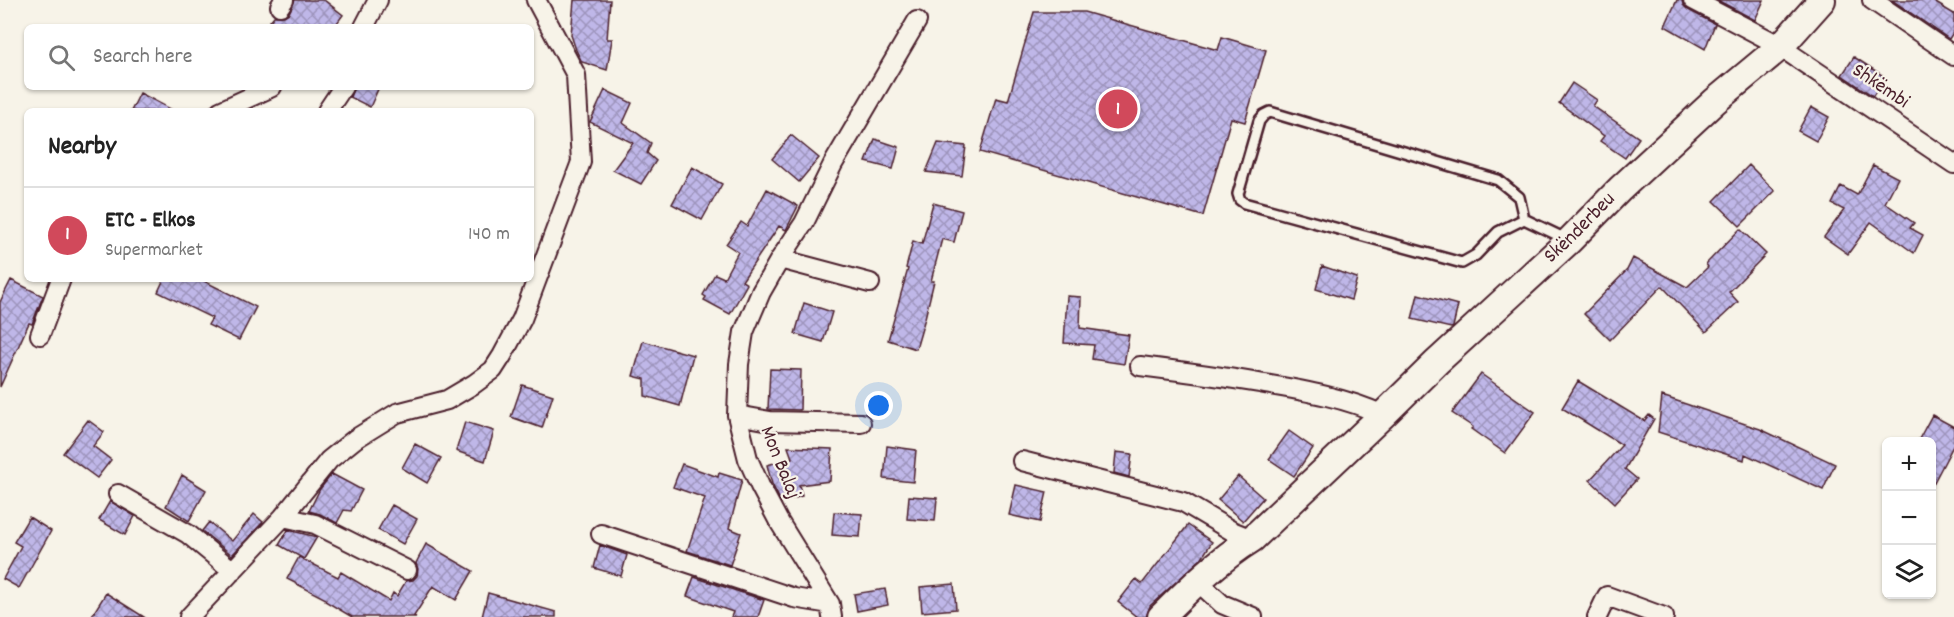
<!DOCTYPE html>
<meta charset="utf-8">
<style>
:root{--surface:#fff;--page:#f6f6f6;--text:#222;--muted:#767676;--line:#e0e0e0;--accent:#d1495b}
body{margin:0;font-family:Dekko,sans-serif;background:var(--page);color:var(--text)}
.controls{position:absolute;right:18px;bottom:18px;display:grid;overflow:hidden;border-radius:9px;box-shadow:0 2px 4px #0004}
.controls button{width:54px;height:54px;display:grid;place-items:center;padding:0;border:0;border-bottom:2px solid var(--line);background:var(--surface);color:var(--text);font:30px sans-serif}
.you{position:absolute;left:879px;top:406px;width:21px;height:21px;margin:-15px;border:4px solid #fff;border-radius:50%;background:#1a73e8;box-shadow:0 0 0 9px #1a73e833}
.badge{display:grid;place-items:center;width:39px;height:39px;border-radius:50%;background:var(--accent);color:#fff;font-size:20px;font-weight:700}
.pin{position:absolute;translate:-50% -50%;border:3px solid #fff;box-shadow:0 2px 6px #0006}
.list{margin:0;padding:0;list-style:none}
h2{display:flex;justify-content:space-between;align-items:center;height:78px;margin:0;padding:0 24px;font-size:26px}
h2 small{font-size:20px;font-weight:400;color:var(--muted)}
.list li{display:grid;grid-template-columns:39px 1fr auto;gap:18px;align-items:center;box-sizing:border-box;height:96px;padding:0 24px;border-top:2px solid var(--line)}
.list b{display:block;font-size:22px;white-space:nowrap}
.list p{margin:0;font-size:20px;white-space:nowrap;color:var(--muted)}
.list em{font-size:20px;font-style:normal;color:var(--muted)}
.icon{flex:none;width:33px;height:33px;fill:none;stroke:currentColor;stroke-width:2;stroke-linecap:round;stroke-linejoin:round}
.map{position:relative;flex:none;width:1954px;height:617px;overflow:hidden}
.search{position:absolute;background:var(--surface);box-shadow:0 2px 4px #0004;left:24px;top:24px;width:510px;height:66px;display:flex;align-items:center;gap:15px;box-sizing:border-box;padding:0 21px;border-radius:9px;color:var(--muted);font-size:22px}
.panel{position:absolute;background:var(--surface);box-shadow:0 2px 4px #0004;left:24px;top:108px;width:510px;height:174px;border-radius:9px}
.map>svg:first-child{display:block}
</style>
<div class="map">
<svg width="1954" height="617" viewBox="0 0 1954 617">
<defs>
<pattern id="building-cross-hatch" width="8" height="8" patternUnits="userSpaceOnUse" patternTransform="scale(1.5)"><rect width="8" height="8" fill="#bfb7e8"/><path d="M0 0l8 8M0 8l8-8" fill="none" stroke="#9d94bc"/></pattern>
</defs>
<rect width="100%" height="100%" fill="#f7f3e8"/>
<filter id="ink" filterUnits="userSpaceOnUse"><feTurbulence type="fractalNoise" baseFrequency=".0167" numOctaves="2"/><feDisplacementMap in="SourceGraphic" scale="12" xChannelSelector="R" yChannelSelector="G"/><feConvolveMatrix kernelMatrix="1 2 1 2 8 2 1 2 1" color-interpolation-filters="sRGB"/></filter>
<g filter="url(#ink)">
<path fill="url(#building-cross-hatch)" stroke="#4a1f2b" stroke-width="1.5" d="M295,0H324L343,15L334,27H265L274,16H284L289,13Z
M574,0H610L607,39H612L607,70L582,62L576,50L571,35Z
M1677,0H1682L1683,5L1688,10L1715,24L1705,49L1665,26Z
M1717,0H1764L1755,20Z
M1892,0H1931L1954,14V31L1949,39Z
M1034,12H1084L1218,50L1222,37L1266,50L1245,122L1231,118L1203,216L980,152L996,98L1008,101Z
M1854,57L1885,77L1873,96L1842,75Z
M1572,83L1597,100L1593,106L1639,138L1625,158L1600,141L1604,136L1559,103Z
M354,87H379L370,107L350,97Z
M605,90L632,103L623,123L651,143L647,153L656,161L641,184L613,170L633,143L590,122Z
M140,93L174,111H131Z
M1811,107L1829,117L1816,141L1798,131Z
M791,135L819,158L799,182L772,159Z
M875,139L899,147L893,169L866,162Z
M938,143L966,146L962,176L926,172Z
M1749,165L1775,191L1740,226L1714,201Z
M1873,165L1898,178L1885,203L1914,223L1910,228L1923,235L1914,253L1871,222L1848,254L1824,237L1844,210L1832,204L1841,186L1857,195Z
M692,167L722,184L702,220L672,204Z
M767,189L798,206L786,230L779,226L742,281L747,284L730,314L704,300L706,297L703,295L715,274L724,278L738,252L726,244L741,222L747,226Z
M933,203L962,211L954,242L942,239L931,281H934L925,318L916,349L888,340L908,269L906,268L913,241L922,244Z
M1740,229L1766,254L1729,292L1738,302L1706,332L1662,286L1610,340L1584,314L1627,270L1633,258L1687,287L1708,267L1706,264Z
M1322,266L1357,278L1351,300L1316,289Z
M164,279H200L256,307L239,340L208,325L212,318L158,292Z
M11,280L43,296L32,324L29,323L0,387V302Z
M1418,294L1458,305L1453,327L1451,328L1412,319Z
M1067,296L1081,297L1080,328L1129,335L1124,364L1092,359L1094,345L1064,343Z
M804,303L832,312L823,342L795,334Z
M643,341L693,355L680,406L645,396V379L633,376Z
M770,369L801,370L800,410L768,409Z
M1481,374L1535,412L1505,453L1471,429L1473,427L1452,413Z
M1578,381L1644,421L1649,415L1654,419L1625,469L1637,479L1615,503L1590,480L1622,445L1562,408Z
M522,385L553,395L542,428L511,417Z
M1662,396L1760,429L1835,464L1823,490L1745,454L1744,460L1658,432Z
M1932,415L1954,427V444L1932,486V441H1918Z
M88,420L104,432L93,446L111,460L97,478L63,453Z
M465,422L494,431L485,461L456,451Z
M1289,431L1313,448L1294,476L1269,459Z
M415,444L441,458L427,483L402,468Z
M887,446L916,450L913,482L884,479Z
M788,447L832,449L830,481L799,485L802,496L781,502L772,484L767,465L792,458Z
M1116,452L1132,454L1129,477L1114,473Z
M682,464L718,477L719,473L742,480L729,528L741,533L730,565L687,551L705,498L673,487Z
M332,474L362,490L351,511L344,510L337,523L320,514L309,511L320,489Z
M182,475L206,490L189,521L166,506Z
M1238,476L1263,498L1243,521L1218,500Z
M1016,485L1047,492L1040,522L1009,515Z
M909,496L937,498L935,521L907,519Z
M110,501L135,516L125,535L99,520Z
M392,505L417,519L403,544L378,530Z
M834,512L862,514L860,537L832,535Z
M254,514L263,522L232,555L202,531L209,522L232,541Z
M29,517L51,531L19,588L3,579L21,546L14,542Z
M1188,525L1212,542L1201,559L1150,606L1146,617H1137L1118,602L1136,579L1142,584Z
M288,530L317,537L304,559L279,545Z
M426,544L473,571L456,600L433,586L414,616L416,617H352L325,601L326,599L287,579L299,557L338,577L341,572L389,601L393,593L397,596L406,581L413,580L417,576L418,569L416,563Z
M600,545L627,555L621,576L594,568Z
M694,577L764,600L758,617H731L733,612L687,596Z
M954,584L956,609L922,612L920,587Z
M885,589L888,605L857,611L854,594Z
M106,593L144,617H91Z
M488,593L556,612V617H482Z"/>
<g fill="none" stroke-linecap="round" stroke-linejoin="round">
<g stroke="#4a1f2b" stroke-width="14">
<path id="service" d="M1270,112L1498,180L1519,197L1524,219L1498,232L1476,255L1462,263L1244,203L1240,200L1238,194L1259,121L1264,115Z
M1524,219L1568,240"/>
</g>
<g stroke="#4a1f2b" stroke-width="22">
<path id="minor" d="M1693,0L1773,42L1954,164
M1872,0L1954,56
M280,6L284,0
M364,27L378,0
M220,111L272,87
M327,111L343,87
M780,259L870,283
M40,335L61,279
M1140,366C1180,371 1219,376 1259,383C1300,390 1345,397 1383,415
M737,415L770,421L861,423
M1022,461L1183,502L1232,531L1252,539
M118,494L188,534L233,571
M283,517L315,524L407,570
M601,534L794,598L830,604
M1197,581L1222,604L1253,617
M189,617L283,517L329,460L355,439L397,413L447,400L474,384L493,370L502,356L522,319L581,162L576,75L536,0
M832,617L830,604L778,520L760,486L748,459L737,415L739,364L744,332L761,292L780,259L804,223L833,164L917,21
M1597,617L1607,596L1664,617"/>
</g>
<g stroke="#4a1f2b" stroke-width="30">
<g id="secondary">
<path id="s1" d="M1161,617C1189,589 1218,560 1252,539L1383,415L1437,362L1569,241L1620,189L1715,101L1780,47L1822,0"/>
</g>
</g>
<use href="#service" stroke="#f7f3e8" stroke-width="9"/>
<use href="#minor" stroke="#f7f3e8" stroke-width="18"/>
<use href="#secondary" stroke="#f7f3e8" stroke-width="26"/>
</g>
</g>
<g text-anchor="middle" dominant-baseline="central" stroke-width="4.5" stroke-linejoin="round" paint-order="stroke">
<g font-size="21" fill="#4a1f2b" stroke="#f7f3e8">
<text transform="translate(1880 87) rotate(34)">Shkëmbi</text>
<text stroke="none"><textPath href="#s1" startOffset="572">Skënderbeu</textPath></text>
<text transform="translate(779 463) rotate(68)">Mon Balaj</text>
</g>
</g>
</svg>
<div class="controls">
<button>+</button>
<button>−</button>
<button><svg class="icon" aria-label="layers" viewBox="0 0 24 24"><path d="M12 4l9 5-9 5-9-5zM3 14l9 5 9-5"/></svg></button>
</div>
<div class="you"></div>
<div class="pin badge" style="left:1118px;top:109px">1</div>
<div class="search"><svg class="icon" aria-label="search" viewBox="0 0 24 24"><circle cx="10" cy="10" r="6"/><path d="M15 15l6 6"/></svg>Search here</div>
<section class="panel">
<h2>Nearby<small></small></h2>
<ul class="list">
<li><span class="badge">1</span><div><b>ETC - Elkos</b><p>Supermarket</p></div><em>140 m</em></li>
</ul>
</section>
</div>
